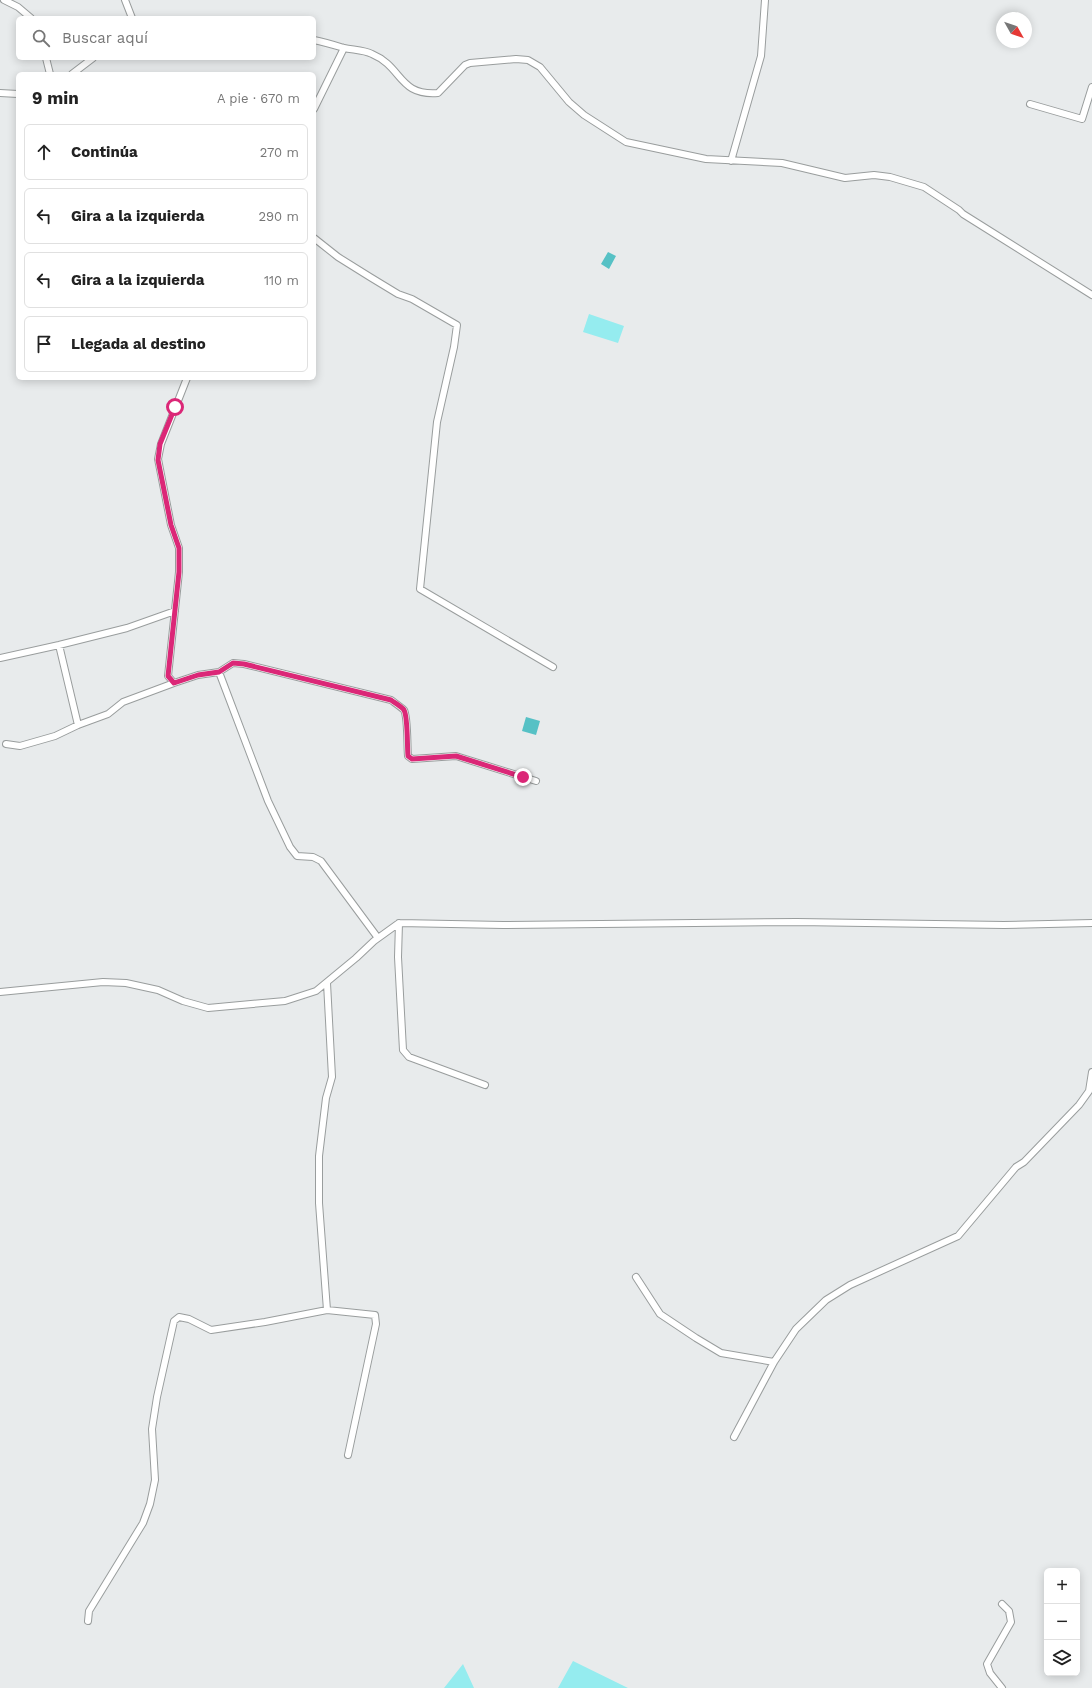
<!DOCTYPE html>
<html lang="es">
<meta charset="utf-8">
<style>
:root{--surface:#fff;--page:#f6f6f6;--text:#222;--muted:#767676;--line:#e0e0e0}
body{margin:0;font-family:"Work Sans",sans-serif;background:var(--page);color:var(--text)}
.controls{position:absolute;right:12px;bottom:12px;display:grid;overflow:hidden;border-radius:6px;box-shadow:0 2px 10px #0003}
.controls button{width:36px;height:36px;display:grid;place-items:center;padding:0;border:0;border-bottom:1px solid var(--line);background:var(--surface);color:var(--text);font:20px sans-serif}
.compass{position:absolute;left:996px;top:12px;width:36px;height:36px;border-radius:50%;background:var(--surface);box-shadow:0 2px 10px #0003;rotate:130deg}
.stop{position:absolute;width:12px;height:12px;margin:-9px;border:3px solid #db2777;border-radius:50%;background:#fff}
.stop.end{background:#db2777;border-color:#fff;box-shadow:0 1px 4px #0008}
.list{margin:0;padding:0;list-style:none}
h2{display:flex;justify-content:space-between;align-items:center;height:52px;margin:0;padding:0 16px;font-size:17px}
h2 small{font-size:13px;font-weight:400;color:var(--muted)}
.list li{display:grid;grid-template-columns:26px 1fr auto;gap:12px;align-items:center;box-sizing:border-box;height:56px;margin:0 8px 8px;padding:0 8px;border:1px solid var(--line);border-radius:6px}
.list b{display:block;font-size:15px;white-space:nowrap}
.list em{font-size:13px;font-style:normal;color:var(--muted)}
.icon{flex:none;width:22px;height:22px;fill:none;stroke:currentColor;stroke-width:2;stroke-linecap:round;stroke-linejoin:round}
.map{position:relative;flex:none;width:1092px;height:1688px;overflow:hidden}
.search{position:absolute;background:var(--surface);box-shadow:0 2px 10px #0003;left:16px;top:16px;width:300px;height:44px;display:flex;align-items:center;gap:10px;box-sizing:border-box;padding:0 14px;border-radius:6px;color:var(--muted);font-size:15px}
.panel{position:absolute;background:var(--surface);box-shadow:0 2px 10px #0003;left:16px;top:72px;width:300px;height:308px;border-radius:6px}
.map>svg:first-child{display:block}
</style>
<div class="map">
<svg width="1092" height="1688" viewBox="0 0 1092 1688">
<rect width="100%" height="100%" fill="#e8ebec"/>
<path fill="#95ecef" d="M589,314L624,326L618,343L583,332Z
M573,1661L628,1688H558Z
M463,1664L474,1688H444Z"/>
<path fill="#56c1c5" d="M608,252L616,256L609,269L601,264Z
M526,717L540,721L536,735L522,731Z"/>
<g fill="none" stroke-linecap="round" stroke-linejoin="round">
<g stroke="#999d9d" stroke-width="8">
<path id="minor" d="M4,0L18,7L31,18
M125,0L132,18
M314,40C324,42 334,45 344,48C353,50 364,50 372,54C403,67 398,96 438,93L465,65L470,63L516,59L528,60L540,67L569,102L584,115L626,142L706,159L782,163L845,178L874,175L890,177L924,187L959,210L963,214L1092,295
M46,58L50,74
M72,74L93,58
M0,93L18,94
M1030,104L1082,119L1092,87
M314,109L344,48
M731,161L761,56L765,0
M314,238L338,257L370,277L398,294L412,299L457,325L454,347L437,422L420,589L553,667
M187,378L161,444L158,459L171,525L179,548V572L168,676L174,683L198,675L219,672L233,663L244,664L391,700C395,703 401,707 404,710C408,717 407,746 408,756L412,759L456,756L536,781
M59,645L78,725
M0,658L59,645L127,628L175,611
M219,672L268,801L290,847L297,856L313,857L321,861L378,938
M6,744L20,746L55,736L78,725L108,714L123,702L174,683
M399,923L398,957L403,1050L409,1057L485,1085
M327,983L332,1077L326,1098L319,1156V1203L327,1310L375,1315L376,1324L348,1455
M0,992L103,982L126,983L158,990L183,1001L208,1008L285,1001L316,991L356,958L374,941L399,923L503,925L797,922L1004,925L1092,923
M636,1277L660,1314L696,1338L721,1353L774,1362
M734,1437L774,1362L796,1329L826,1300L850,1285L958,1236L1016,1167L1024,1162L1079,1105L1089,1091L1092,1072
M88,1621L89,1611L143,1523L150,1504L155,1480L152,1429L157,1397L174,1321L179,1317L189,1319L211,1330L265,1322L327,1310
M1002,1688L990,1673L987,1664L1011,1622L1009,1611L1002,1604"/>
</g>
<use href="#minor" stroke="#fff" stroke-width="6"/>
</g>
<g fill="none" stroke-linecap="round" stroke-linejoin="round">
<path stroke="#db2777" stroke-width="5" d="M175,407L160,444L158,460L171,525L179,548V572L168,676L174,683L198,675L219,672L233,663L244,664L391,700C395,703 402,707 404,710C408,717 407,746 408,756L412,759L456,756L523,777"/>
</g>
</svg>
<div class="controls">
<button>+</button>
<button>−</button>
<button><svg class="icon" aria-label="layers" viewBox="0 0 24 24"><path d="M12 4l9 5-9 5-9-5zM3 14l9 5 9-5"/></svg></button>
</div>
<svg class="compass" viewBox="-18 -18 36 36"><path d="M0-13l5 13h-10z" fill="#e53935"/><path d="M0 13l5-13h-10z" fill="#767676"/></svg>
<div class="stop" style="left:175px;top:407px"></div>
<div class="stop end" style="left:523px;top:777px"></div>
<div class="search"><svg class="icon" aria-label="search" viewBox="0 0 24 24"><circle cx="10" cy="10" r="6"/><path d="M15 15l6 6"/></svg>Buscar aquí</div>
<section class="panel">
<h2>9 min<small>A pie · 670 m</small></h2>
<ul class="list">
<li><svg class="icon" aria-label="ahead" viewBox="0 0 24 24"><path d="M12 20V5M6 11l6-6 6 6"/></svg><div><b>Continúa</b></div><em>270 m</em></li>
<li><svg class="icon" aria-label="left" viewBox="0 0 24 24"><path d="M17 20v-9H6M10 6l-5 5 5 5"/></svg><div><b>Gira a la izquierda</b></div><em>290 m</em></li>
<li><svg class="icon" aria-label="left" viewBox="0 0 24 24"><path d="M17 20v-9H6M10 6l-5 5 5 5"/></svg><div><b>Gira a la izquierda</b></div><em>110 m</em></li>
<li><svg class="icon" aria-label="arrive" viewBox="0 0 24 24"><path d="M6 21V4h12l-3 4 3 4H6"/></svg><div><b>Llegada al destino</b></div></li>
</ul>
</section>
</div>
